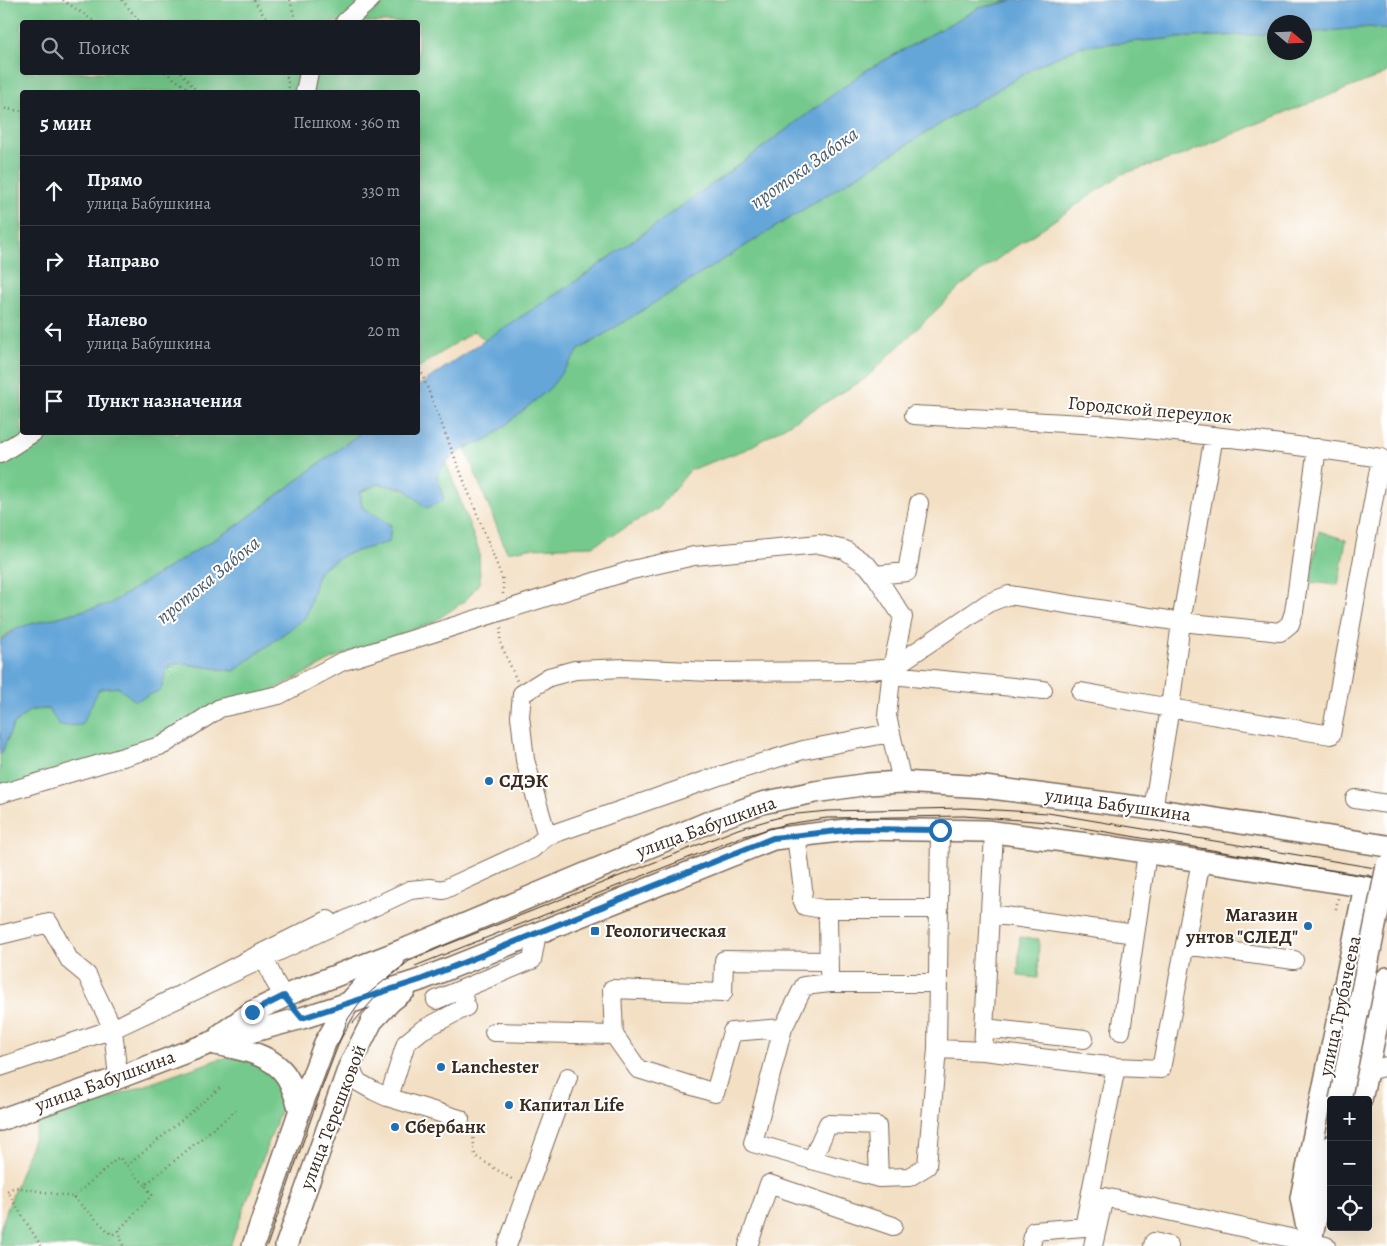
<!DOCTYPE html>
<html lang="ru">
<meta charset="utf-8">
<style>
:root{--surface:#171b24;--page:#20242c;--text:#f1f3f6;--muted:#9ea1a6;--line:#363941}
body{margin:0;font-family:Alegreya,serif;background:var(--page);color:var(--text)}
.controls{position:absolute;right:15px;bottom:15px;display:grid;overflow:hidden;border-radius:5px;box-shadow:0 5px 20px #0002}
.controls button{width:45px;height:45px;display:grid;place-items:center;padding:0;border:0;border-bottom:1px solid var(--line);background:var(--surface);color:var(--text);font:25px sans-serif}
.compass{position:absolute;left:1267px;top:15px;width:45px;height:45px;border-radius:50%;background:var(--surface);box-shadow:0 5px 20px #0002;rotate:109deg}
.stop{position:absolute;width:15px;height:15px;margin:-11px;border:4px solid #1f6fb2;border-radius:50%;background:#fff}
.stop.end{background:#1f6fb2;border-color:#fff;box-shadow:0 1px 5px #0008}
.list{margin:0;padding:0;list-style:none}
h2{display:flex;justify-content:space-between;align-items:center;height:65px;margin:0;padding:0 20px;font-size:21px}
h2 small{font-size:16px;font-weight:400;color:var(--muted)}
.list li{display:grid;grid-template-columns:32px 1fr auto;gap:15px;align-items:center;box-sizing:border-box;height:70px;padding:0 20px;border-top:1px solid var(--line)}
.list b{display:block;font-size:19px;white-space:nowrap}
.list p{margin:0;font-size:16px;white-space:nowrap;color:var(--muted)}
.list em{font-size:16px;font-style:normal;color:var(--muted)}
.icon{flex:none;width:28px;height:28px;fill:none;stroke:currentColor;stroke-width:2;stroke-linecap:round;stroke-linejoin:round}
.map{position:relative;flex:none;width:1387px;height:1246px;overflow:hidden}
.search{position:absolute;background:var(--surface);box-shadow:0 5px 20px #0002;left:20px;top:20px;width:400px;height:55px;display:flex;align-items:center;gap:12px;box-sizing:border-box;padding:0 18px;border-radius:5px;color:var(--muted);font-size:19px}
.panel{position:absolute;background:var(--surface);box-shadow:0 5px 20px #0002;left:20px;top:90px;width:400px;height:345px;border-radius:5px}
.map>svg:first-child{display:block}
</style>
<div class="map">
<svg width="1387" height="1246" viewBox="0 0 1387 1246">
<rect width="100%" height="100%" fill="#fff"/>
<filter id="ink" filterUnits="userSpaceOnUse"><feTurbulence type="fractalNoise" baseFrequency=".02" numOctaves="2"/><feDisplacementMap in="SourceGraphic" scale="10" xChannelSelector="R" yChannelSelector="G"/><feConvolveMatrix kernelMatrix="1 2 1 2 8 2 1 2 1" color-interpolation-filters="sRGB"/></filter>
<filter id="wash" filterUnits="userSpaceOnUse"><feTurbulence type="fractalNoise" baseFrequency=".0096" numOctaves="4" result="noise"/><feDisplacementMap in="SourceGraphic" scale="20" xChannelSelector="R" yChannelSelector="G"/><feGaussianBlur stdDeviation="1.12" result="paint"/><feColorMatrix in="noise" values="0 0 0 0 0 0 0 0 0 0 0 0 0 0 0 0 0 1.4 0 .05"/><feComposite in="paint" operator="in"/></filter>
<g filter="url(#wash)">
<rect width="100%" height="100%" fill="#f3dfc3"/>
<path fill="#74c98c" stroke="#587a55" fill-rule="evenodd" d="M0,0H1014L979,8L865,71L736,167L578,280L485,340L474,331L418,368V92H22V432L360,433L238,525L109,604L14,629L0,640ZM22,22H418V72H22Z
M1370,27L1387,30V72L1377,77L1271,118L1183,155L1122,174L1003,255L961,286L865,379L747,449L690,470L659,508L593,546L530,548L507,552L465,448L490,438L550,388L579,350L948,119L1041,64L1082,46L1189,37L1274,34V52H1304L1305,33Z
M446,462L479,551L480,582L466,600L432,623L341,655L275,689L158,744L0,790V755L2,753L13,725L30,710L48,709L99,689L118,687L179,663L234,671L306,617L319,570L346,554L389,542L391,525L362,507L360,492L378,484L405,489L427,508L437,475Z
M1319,531L1346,540L1338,585L1310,582Z
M1020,937L1039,939L1038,978L1018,976Z
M240,1058L272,1071L283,1089L281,1109L230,1246H0V1229L39,1123L219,1059Z"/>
<path fill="#65a6d9" stroke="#50687c" d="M1015,0H1387V30L1370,27L1305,33L1304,22H1274V34L1189,37L1082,46L1041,64L948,119L579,350L550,388L490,438L465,448L446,462L437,475L444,501L426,508L405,489L378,484L360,492L362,507L391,525L389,542L346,554L319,570L306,617L234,671L179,663L167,667L161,690L135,701L118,687L99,689L82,725L60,726L48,709L30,710L13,725L2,753L0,755V641L19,627L109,604L238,525L360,433L418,432V386L485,340L578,280L736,167L865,71L979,8Z"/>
</g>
<g filter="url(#ink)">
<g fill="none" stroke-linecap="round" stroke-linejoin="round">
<g stroke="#7b6958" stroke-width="20">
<path id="minor" d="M345,22L370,0
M305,92L309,72
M914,415C980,419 1046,421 1112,426C1202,434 1292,444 1381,458L1331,735L1170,708L1081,692
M0,454L34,432
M875,575L907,572L919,503
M892,675L1043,690
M902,782L887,716L892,668L988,603L1009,595L1181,622L1280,632L1290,624L1294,612L1317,448
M0,794L163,745L220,708L279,695L341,662L632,570L694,556L819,544L845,550L867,565L875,575L903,617L892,668L858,671L710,672L626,668L575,670L549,677L522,694L520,716L525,760L547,836
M1355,799L1387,804
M1153,809L1170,708L1181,622L1214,436
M796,836L803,889L802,899L805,906L823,909L828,918L829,972
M823,909H939
M990,914L1135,934
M0,935L49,923L70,961L87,975L113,1029L118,1078
M1185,945L1294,960
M262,953L274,980L284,997
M436,1000L532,960L537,933
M783,1028L753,1143L812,1160L879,1178L909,1177L927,1166L937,1049L940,830
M984,1028L1084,1039
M1121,1031L1147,853
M494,1032L614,1035L612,989L723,993L724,960L829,961
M614,1035L638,1069L715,1093L732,1032L783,1028L804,986L830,983H938
M937,1049L983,1051L1116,1067L1084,1227L1034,1231L1031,1246
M983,1051L994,832
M0,1067L113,1029L262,953L328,920L113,1029L410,890L430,888L443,890L532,849L547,836L716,777L803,750L890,733
M349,1067L358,1082L374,1091L387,1097L460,1119
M1116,1067L1161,1069L1201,861
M1367,1071L1387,1066
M389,1097L406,1043L422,1030L466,1007L461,990
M812,1160L828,1124L877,1126L879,1178
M1091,1194L1326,1246
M507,1246L568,1077
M748,1246L769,1184L893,1226
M1093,1246L1104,1197
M1153,1246L1154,1242L1169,1246"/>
</g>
<g stroke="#7b6958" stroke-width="24">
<path id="major" d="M220,1035L252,1012L296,991L408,948L709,822L762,803L815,792L868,784L902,782L984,787L1153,809L1387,846
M215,1044C240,1049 273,1054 287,1077C293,1087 296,1099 300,1110
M1361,1100L1387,978
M0,1120L118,1078L210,1043L302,1018L420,980L773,839L855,829L986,831L1111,847L1387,890
M1312,1236L1331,1146
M1310,1243L1301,1198L1365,886
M253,1246L300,1110L325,1043L348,1004L373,976L394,959
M286,1246L349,1067L372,1021L391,1001L405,990"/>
</g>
<path stroke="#7b6958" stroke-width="2.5" stroke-dasharray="1 4" stroke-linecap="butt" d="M63,0L95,22
M122,0L140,22
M254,0L268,22
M290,0L296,22
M165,72L193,92
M181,72L197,92
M286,72L289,88
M0,108L22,111
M418,364L503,580V595
M501,628L500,642L517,681
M1336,909L1338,898
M468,1130L473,1136L475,1156L515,1181
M127,1166L222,1086
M145,1185L119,1157L73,1197L112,1235L119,1230L152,1195L145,1185L236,1110
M119,1230L123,1246
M41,1246L7,1191L15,1187L73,1197"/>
<use href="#minor" stroke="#fff" stroke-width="18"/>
<use href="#major" stroke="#fff" stroke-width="21"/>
<path stroke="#3b2a1e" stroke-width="1" d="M415,966L741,837L787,824L827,818L964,816L1048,822L1387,880
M353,1023L379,993
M267,1246L321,1090L348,1019L362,999L380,984L409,961L446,945L738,829L787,815L828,811L963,808L1048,813L1387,870"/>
<g stroke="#7b6958" stroke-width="24" stroke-linecap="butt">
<path id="major-bridge" d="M1340,1100L1387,866"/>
</g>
<use href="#major-bridge" stroke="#fff" stroke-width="21"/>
</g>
</g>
<g fill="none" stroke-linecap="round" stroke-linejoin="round" filter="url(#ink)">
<path stroke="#1f6fb2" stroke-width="6" d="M252,1012L284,996L302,1018L420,980L773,838L856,829L940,830"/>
</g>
<g fill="#1f6fb2" stroke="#fff" stroke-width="2">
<circle cx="489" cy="781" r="5"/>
<circle cx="1308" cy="926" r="5"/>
<rect x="590" y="926" width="10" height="10" rx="2.5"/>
<circle cx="441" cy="1067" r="5"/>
<circle cx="509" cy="1105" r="5"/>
<circle cx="395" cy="1127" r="5"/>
</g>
<g text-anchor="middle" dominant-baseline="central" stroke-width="4" stroke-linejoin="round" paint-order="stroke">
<g font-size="19" fill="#3b2a1e" stroke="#fff">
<text transform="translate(1150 410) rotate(5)">Городской переулок</text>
<text transform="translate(1118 805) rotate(8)">улица Бабушкина</text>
<text transform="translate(706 827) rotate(-20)">улица Бабушкина</text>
<text transform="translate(1340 1006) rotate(-78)">улица Трубачеева</text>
<text transform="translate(105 1081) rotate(-20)">улица Бабушкина</text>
<text transform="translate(333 1117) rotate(-69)">улица Терешковой</text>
</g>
<g font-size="19" font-weight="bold" fill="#3b2a1e" stroke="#fff" text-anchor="start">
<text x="499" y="781">СДЭК</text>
<text x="1298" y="915" text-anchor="end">Магазин<tspan x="1298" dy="22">унтов "СЛЕД"</tspan></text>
<text x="605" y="931">Геологическая</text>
<text x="451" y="1067">Lanchester</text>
<text x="519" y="1105">Капитал Life</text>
<text x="405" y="1127">Сбербанк</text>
</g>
<g font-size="20" font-style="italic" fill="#4c5c69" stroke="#fff">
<text transform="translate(804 168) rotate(-35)">протока Забока</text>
<text transform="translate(208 580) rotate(-39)">протока Забока</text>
</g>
</g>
</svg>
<div class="controls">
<button>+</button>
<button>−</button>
<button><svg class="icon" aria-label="locate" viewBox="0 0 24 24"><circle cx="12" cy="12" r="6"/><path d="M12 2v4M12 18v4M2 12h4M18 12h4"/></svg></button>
</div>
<svg class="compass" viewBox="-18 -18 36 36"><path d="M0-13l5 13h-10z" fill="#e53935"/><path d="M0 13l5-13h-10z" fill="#9ea1a6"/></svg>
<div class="stop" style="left:940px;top:830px"></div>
<div class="stop end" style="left:252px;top:1012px"></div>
<div class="search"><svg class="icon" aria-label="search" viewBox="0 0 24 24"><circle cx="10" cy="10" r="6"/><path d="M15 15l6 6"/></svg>Поиск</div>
<section class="panel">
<h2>5 мин<small>Пешком · 360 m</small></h2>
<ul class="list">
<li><svg class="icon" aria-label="ahead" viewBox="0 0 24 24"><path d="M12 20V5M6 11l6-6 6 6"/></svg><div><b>Прямо</b><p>улица Бабушкина</p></div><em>330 m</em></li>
<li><svg class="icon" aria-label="right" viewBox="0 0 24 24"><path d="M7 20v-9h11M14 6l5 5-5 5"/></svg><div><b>Направо</b></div><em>10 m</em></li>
<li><svg class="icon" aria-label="left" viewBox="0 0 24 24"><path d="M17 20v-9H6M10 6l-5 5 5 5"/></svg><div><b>Налево</b><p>улица Бабушкина</p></div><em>20 m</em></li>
<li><svg class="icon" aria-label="arrive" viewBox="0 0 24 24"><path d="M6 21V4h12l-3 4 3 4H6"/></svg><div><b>Пункт назначения</b></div></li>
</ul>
</section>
</div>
